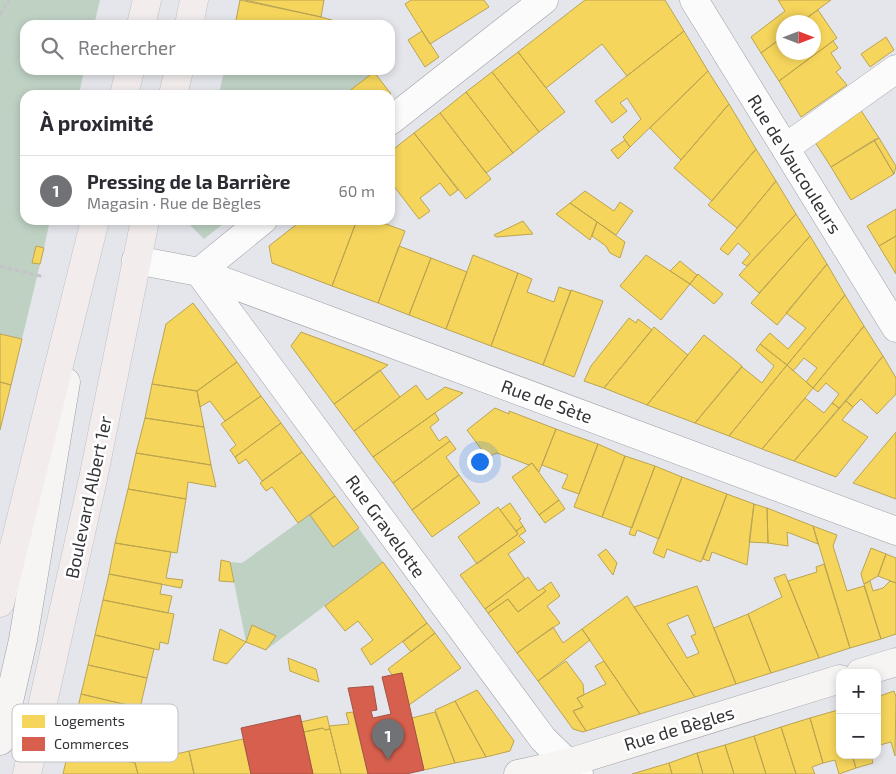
<!DOCTYPE html>
<html lang="fr">
<meta charset="utf-8">
<style>
:root{--surface:#fff;--page:#f2f2f3;--text:#2b2b33;--muted:#7c7c81;--line:#e1e1e2;--accent:#707276}
body{margin:0;font-family:"Exo 2",sans-serif;background:var(--page);color:var(--text)}
.controls{position:absolute;right:15px;bottom:15px;display:grid;overflow:hidden;border-radius:10px;box-shadow:0 2px 8px #0003}
.controls button{width:45px;height:45px;display:grid;place-items:center;padding:0;border:0;border-bottom:1px solid var(--line);background:var(--surface);color:var(--text);font:25px sans-serif}
.compass{position:absolute;left:776px;top:15px;width:45px;height:45px;border-radius:50%;background:var(--surface);box-shadow:0 2px 8px #0003;rotate:90deg}
.you{position:absolute;left:479px;top:461px;width:18px;height:18px;margin:-12px;border:4px solid #fff;border-radius:50%;background:#1a73e8;box-shadow:0 0 0 8px #1a73e833}
.badge{display:grid;place-items:center;width:32px;height:32px;border-radius:50%;background:var(--accent);color:#fff;font-size:16px;font-weight:700}
.pin{position:absolute;translate:-50% -41px;filter:drop-shadow(0 1px 2px #0008)}
.pin::after{content:'';position:absolute;top:26px;width:18px;height:15px;background:inherit;clip-path:polygon(0 0,100% 0,50% 100%)}
.list{margin:0;padding:0;list-style:none}
h2{display:flex;justify-content:space-between;align-items:center;height:65px;margin:0;padding:0 20px;font-size:21px}
h2 small{font-size:16px;font-weight:400;color:var(--muted)}
.list li{display:grid;grid-template-columns:32px 1fr auto;gap:15px;align-items:center;box-sizing:border-box;height:70px;padding:0 20px;border-top:1px solid var(--line)}
.list b{display:block;font-size:19px;white-space:nowrap}
.list p{margin:0;font-size:16px;white-space:nowrap;color:var(--muted)}
.list em{font-size:16px;font-style:normal;color:var(--muted)}
.icon{flex:none;width:28px;height:28px;fill:none;stroke:currentColor;stroke-width:2;stroke-linecap:round;stroke-linejoin:round}
.map{position:relative;flex:none;width:896px;height:774px;overflow:hidden}
.search{position:absolute;background:var(--surface);box-shadow:0 2px 8px #0003;left:20px;top:20px;width:375px;height:55px;display:flex;align-items:center;gap:12px;box-sizing:border-box;padding:0 18px;border-radius:15px;color:var(--muted);font-size:19px}
.panel{position:absolute;background:var(--surface);box-shadow:0 2px 8px #0003;left:20px;top:90px;width:375px;height:135px;border-radius:15px}
.map>svg:first-child{display:block}
</style>
<div class="map">
<svg width="896" height="774" viewBox="0 0 896 774">
<rect width="100%" height="100%" fill="#e4e6eb"/>
<path fill="#bed1c3" d="M0,0H100L94,25H25V70H84L79,95H25V220H50L44,248L36,247L32,262L40,264L22,339L0,334Z
M224,70H372L391,94L219,95Z
M190,220H228L204,239L189,224Z
M335,496L383,562L266,650L246,642L230,562L242,563Z"/>
<path fill="#f6d55c" stroke="#bba451" fill-rule="evenodd" d="M240,0L321,17L335,21L338,25H235Z
M245,0H324L321,17Z
M411,0H484L489,7L430,44L405,4Z
M585,0H665L684,31L627,76L602,44L546,88L518,52Z
M778,0H831L801,22H784V36L761,53L751,37L785,11Z
M818,10L837,38L779,81L761,53L784,36V52H814V22H801Z
M422,31L439,57L425,67L408,40Z
M684,31L708,71L630,147L623,137L641,119L627,98L620,103L627,111L612,123L595,101Z
M886,37L894,50L870,67L861,54Z
M833,41L838,48L831,53L841,68L836,72L847,85L801,117L779,81Z
M518,52L565,112L539,132L492,72Z
M708,71L729,104L681,160L650,128Z
M374,72L391,94L350,95L348,92Z
M492,72L539,132L513,153L466,92Z
M466,92L513,153L486,173L440,113Z
M729,104L756,149L712,201L674,168Z
M860,109L879,138L831,167L815,142Z
M440,113L491,179L466,199L414,133Z
M414,133L458,190L450,196L440,183L420,198L430,211L419,219L390,181V152Z
M879,138L896,166L894,174L874,140Z
M625,140L630,147L618,159L611,150Z
M874,140L894,174L851,200L831,167Z
M756,149L776,181L737,228L708,205Z
M776,181L796,214L747,266L742,263L750,254L738,243L728,255L720,249Z
M585,191L614,211L620,202L633,211L616,235L570,203Z
M570,203L597,222L590,240L556,214Z
M896,209V236L879,246L867,226Z
M796,214L810,236L759,293L739,275Z
M302,220H357L332,286L272,263L269,246Z
M357,220H375L405,231L378,303L332,286Z
M523,221L533,234L496,237L494,235Z
M597,222L625,242L620,258L610,253L606,246L592,236Z
M810,236L827,264L777,325L751,303Z
M896,236V274L879,246Z
M36,246L44,248L40,264L32,263Z
M399,246L431,258L409,315L378,303Z
M473,255L518,273L491,346L446,329Z
M646,255L690,284L661,320L620,286Z
M431,258L467,272L446,329L409,315Z
M680,261L697,275L690,284L670,271Z
M827,264L845,295L787,365L760,344L770,333L788,349L806,328L786,313Z
M518,273L532,279L527,292L554,302L559,287L571,291L543,365L491,346Z
M698,274L723,294L714,304L690,284Z
M571,290L603,301L574,377L543,365Z
M845,295L864,326L813,388L806,382L817,368L804,358L793,371L787,365Z
M193,303L237,362L197,391L152,384L166,324Z
M629,318L636,323L638,319L652,330L604,388L584,381L591,366Z
M864,326L883,356L839,408L832,403L839,394L826,383L818,392L813,388Z
M654,327L688,355L647,405L604,388Z
M301,332L365,356L388,365L334,404L291,346Z
M0,334L22,339L11,385L0,382Z
M704,335L742,366L695,423L647,405Z
M760,344L787,365L729,436L695,423L742,367L762,383L774,366L756,350Z
M883,356L896,378V394L877,414L861,399L853,407L846,401Z
M237,362L261,396L225,421L210,401L200,407L197,391Z
M787,365L813,388L805,398L762,449L729,436Z
M380,370L400,397L354,431L334,404Z
M0,382L11,385L0,430Z
M152,384L197,391L204,427L145,418Z
M416,385L427,400L445,387L463,393L373,457L354,431Z
M261,396L281,423L235,457L230,450L236,445L221,424Z
M805,398L824,413L832,403L839,408L794,461L762,449Z
M846,401L853,407L842,420L868,437L836,477L794,461Z
M495,408L509,414V411L556,429L539,472L532,463L529,465L497,453L487,457L467,430Z
M435,413L439,420L430,427L439,441L446,436L450,441L393,483L373,457Z
M145,418L204,427L211,465L136,453Z
M281,423L302,452L262,481L246,459L239,464L235,457Z
M556,429L598,444L579,494L562,488L568,475L542,465Z
M896,432V499L853,483Z
M450,441L456,449L446,457L459,475L412,510L393,483Z
M598,444L625,456L602,517L574,507Z
M302,452L335,496L298,523L272,487L266,491L260,483Z
M136,453L211,465L216,487L188,482L186,499L128,489Z
M625,456L655,466L632,528L602,517Z
M532,463L559,500L539,515L512,477Z
M655,466L682,477L659,539L637,530L635,536L629,534Z
M459,475L480,503L432,537L412,510Z
M682,477L727,494L701,562L667,549L664,558L653,553Z
M128,489L186,499L177,553L115,543Z
M727,494L754,504L747,565L712,552L709,561L703,559Z
M335,496L359,528L333,547L310,515Z
M559,500L565,509L545,523L539,515Z
M510,503L521,519L519,520L523,526L516,531L500,510Z
M754,504L767,508L768,543L749,542Z
M498,507L518,534L477,564L458,537Z
M767,508L813,526L818,544L787,532L788,546L768,543Z
M523,526L526,531L519,536L525,542L508,554L525,579L485,609L460,575L518,534L516,531Z
M813,526L837,535L833,546L847,591L864,586L881,639L850,648Z
M115,543L171,552L166,578L183,580L181,588L109,574Z
M871,548L886,554L878,576L864,584L861,574Z
M606,549L617,563L613,575L598,555Z
M886,554L896,558V583L878,576Z
M221,560L230,562L234,582L219,581Z
M383,562L427,623L371,665L361,649L373,640L358,621L345,631L325,606Z
M824,564L850,648L819,658L788,581L817,572L816,567Z
M109,574L162,584L160,594L172,596L168,613L103,600Z
M785,574L819,658L771,673L748,614L782,597L774,578Z
M528,577L538,591L543,588L546,591L518,612L508,599L488,613L485,609Z
M870,581L873,591L883,588L890,581L896,583V634L881,639L864,584Z
M551,582L560,596L547,606L560,623L517,653L488,613L508,599L518,612L546,591L543,588Z
M697,586L736,684L695,697L634,607ZM688,615L696,634L691,636L699,653L687,658L667,624Z
M627,596L634,607L695,697L640,714L582,629Z
M103,600L174,614L168,644L160,642L159,650L95,635Z
M748,614L771,673L736,684L714,628Z
M427,623L435,633L411,652L403,642Z
M252,625L276,636L266,650L246,642Z
M553,627L563,643L582,629L590,640L538,681L517,653Z
M220,629L246,642L227,664L213,660Z
M435,633L461,668L409,705L402,673L392,675L388,669Z
M95,635L154,649L147,678L88,665Z
M288,658L316,669L319,682L290,671Z
M566,661L583,684L584,695L577,698L583,707L573,711L586,731L583,732L573,729L538,681Z
M604,661L640,714L586,731L573,711L583,707L577,698L606,684L595,666Z
M88,665L147,678L140,708L81,694Z
M477,690L514,741L510,751L486,757L455,701Z
M894,691L896,697L895,756L891,742L880,745L877,738V697Z
M81,694L140,708L176,716L163,736L143,732L135,763L69,748Z
M455,701L486,757L455,763L435,710Z
M838,710L840,716V755H852L856,768L839,774L835,760L823,763L810,718Z
M353,712L368,774H341L330,729L329,726L349,724L346,713Z
M435,712L455,763L424,770L412,718Z
M327,716L330,729L325,730L323,728L304,732L301,722Z
M810,718L823,763L812,767L815,774H796L781,727Z
M781,727L796,774H766L754,736Z
M323,728L325,730L330,729L341,774H313L304,732Z
M163,736L168,756L189,751L194,774H138L135,763Z
M754,736L766,774H734L725,745Z
M243,739L251,774H194L189,751Z
M725,745L734,774H703L697,753Z
M69,748L135,763L138,774H63Z
M697,753L703,774H672L669,763Z
M852,755H871L873,763L856,768Z
M669,763L672,774H632Z"/>
<path fill="#d6604d" stroke="#a55246" d="M402,673L424,770L406,774H368L348,688L373,686L377,710L371,711L373,718L391,714L382,677Z
M300,715L313,774H251L241,728Z"/>
<g fill="none" stroke-linecap="round" stroke-linejoin="round">
<g stroke="#9fa1a4" stroke-width="29">
<path id="street" d="M694,0L896,328
M390,121L544,0
M785,148L896,69
M136,260L199,272L896,531
M199,272L543,739L579,774
M199,272L263,220"/>
</g>
<g stroke="#9fa1a4" stroke-width="29">
<path id="secondary" d="M860,673L896,662
M0,741L23,640L66,382
M518,774L568,763L840,679"/>
</g>
<g stroke="#c1c2c4" stroke-width="29">
<path id="primary" d="M141,25L147,0
M189,25L194,0
M124,95L130,70
M173,95L179,70
M0,603L95,220
M27,774L93,479L145,220"/>
</g>
<path stroke="#c3c4c7" stroke-width="3" stroke-dasharray="5 2.5" stroke-linecap="butt" d="M0,15L9,0
M0,266L44,277"/>
<use href="#street" stroke="#fbfbfc" stroke-width="28"/>
<use href="#secondary" stroke="#f7f4f4" stroke-width="28"/>
<use href="#primary" stroke="#f2edec" stroke-width="28"/>
</g>
<g text-anchor="middle" dominant-baseline="central" stroke-width="5" stroke-linejoin="round" paint-order="stroke">
<g font-size="18" fill="#323337" stroke="#fff">
<text transform="translate(795 164) rotate(58)">Rue de Vaucouleurs</text>
<text transform="translate(547 401) rotate(20)">Rue de Sète</text>
<text transform="translate(88 497) rotate(-78)">Boulevard Albert 1er</text>
<text transform="translate(386 526) rotate(54)">Rue Gravelotte</text>
<text transform="translate(679 728) rotate(-17)">Rue de Bègles</text>
</g>
</g>
<rect x="12" y="704" width="166" height="58" rx="8" fill="#fff" stroke="#c2c2c3" stroke-width="1"/>
<rect x="22" y="715" width="23" height="13" fill="#f6d55c"/>
<rect x="22" y="737" width="23" height="14" fill="#d6604d"/>
<g font-size="14" fill="#323337">
<text x="54" y="726">Logements</text>
<text x="54" y="749">Commerces</text>
</g>
</svg>
<div class="controls">
<button>+</button>
<button>−</button>
</div>
<svg class="compass" viewBox="-18 -18 36 36"><path d="M0-13l5 13h-10z" fill="#e53935"/><path d="M0 13l5-13h-10z" fill="#7c7c81"/></svg>
<div class="you"></div>
<div class="pin badge" style="left:388px;top:760px">1</div>
<div class="search"><svg class="icon" aria-label="search" viewBox="0 0 24 24"><circle cx="10" cy="10" r="6"/><path d="M15 15l6 6"/></svg>Rechercher</div>
<section class="panel">
<h2>À proximité<small></small></h2>
<ul class="list">
<li><span class="badge">1</span><div><b>Pressing de la Barrière</b><p>Magasin · Rue de Bègles</p></div><em>60 m</em></li>
</ul>
</section>
</div>
